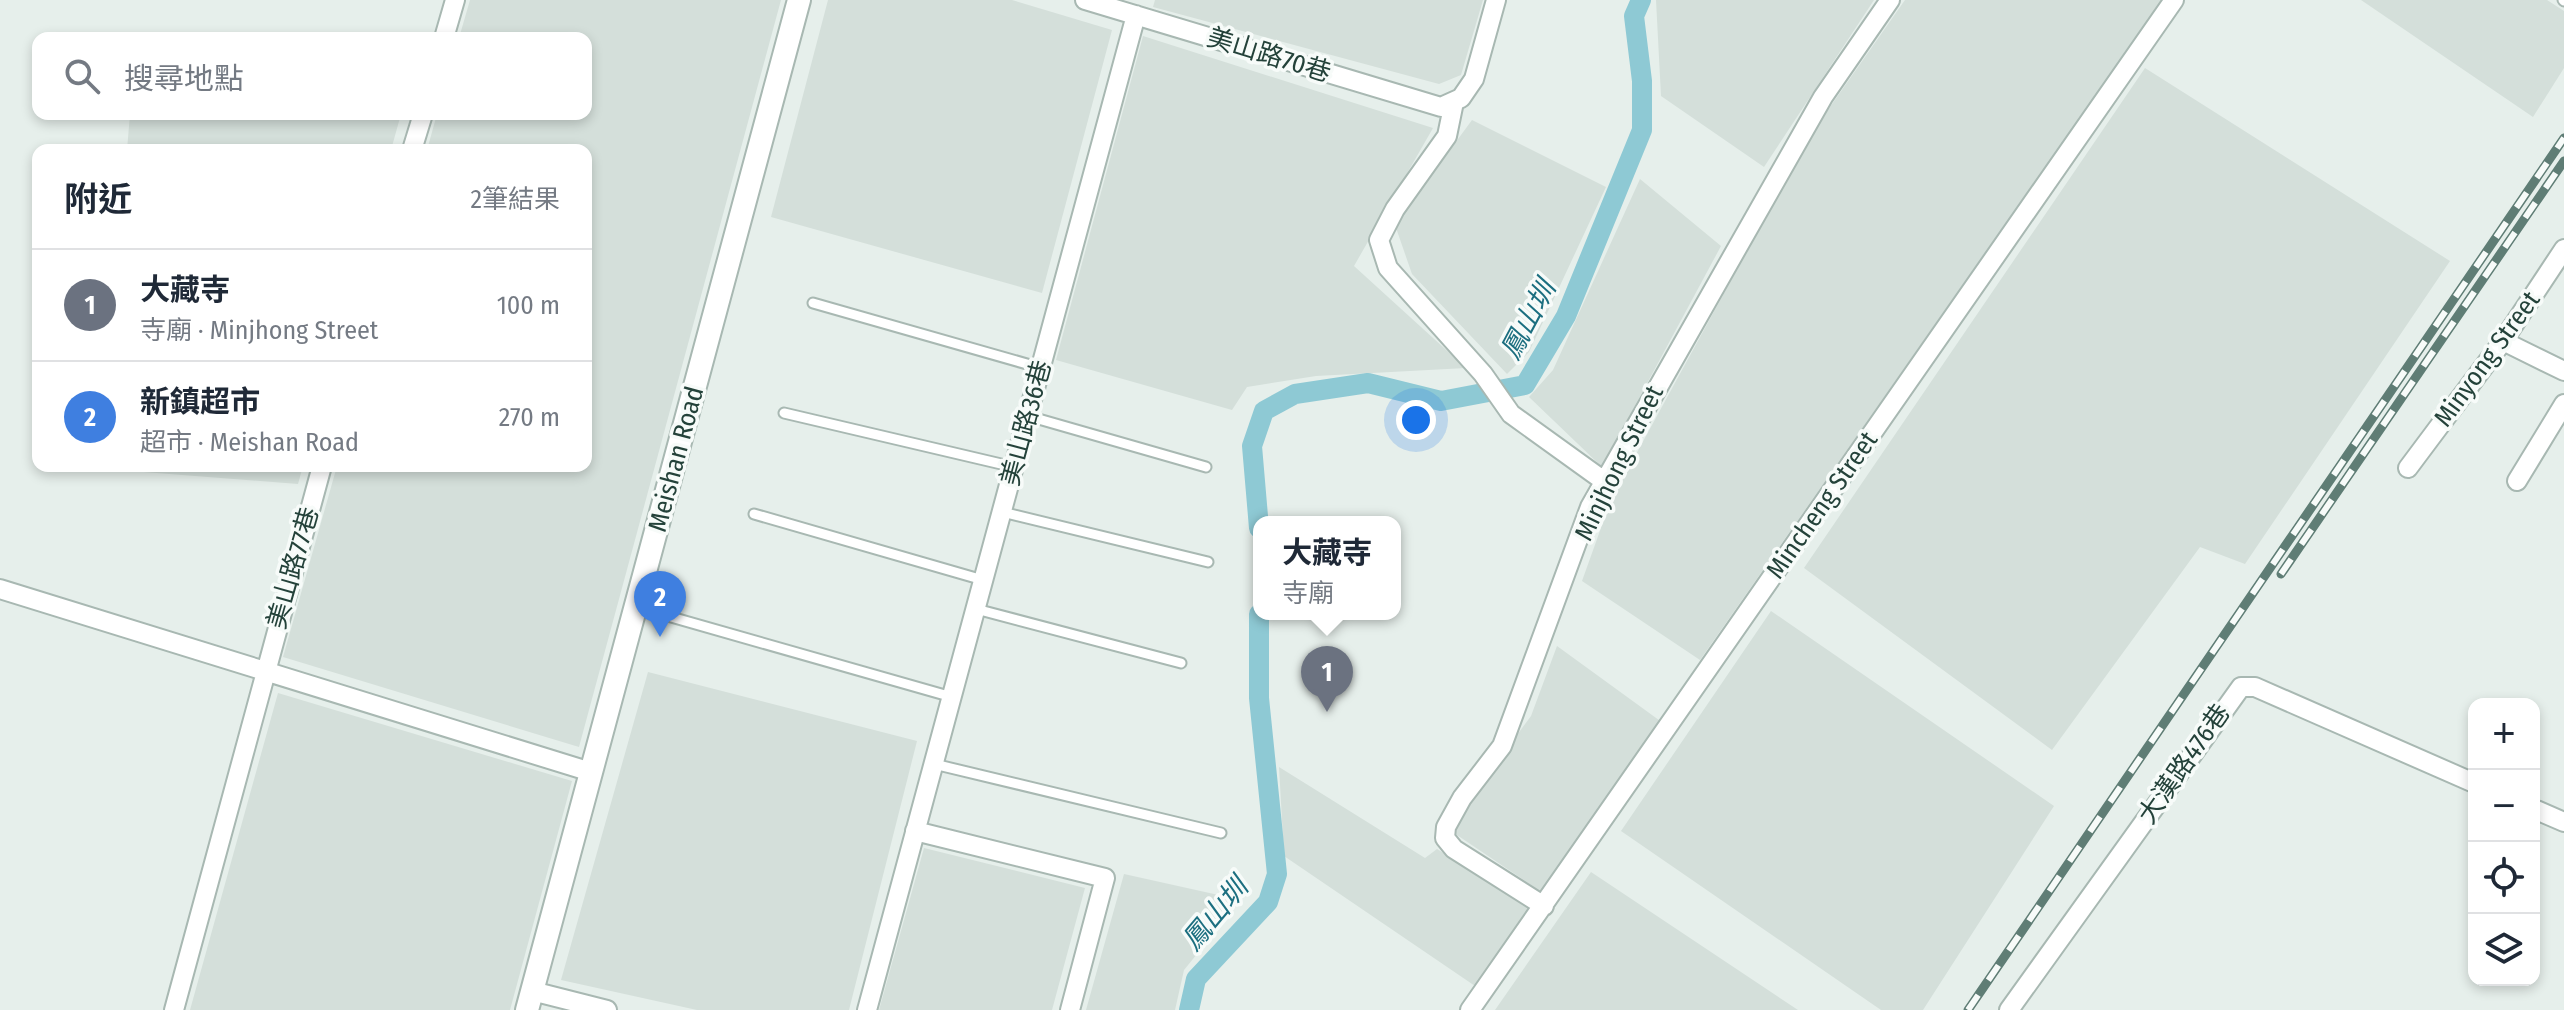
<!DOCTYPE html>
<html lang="zh-TW">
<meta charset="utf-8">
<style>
:root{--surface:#fff;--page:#f2f2f3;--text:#1f2937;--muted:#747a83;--line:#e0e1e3;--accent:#7f5249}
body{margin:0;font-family:"Fira Sans Condensed","Noto Sans TC",sans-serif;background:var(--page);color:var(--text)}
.controls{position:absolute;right:24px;bottom:24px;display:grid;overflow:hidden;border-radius:16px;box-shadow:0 4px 12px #0003}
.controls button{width:72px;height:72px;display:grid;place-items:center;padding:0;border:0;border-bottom:2px solid var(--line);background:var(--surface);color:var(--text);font:40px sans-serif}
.you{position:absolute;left:1416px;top:420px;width:28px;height:28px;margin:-20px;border:6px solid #fff;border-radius:50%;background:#1a73e8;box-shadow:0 0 0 12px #1a73e833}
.badge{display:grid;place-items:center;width:52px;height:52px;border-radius:50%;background:var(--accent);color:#fff;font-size:26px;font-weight:700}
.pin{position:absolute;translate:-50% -66px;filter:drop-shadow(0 2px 4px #0008)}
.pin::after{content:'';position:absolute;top:42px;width:28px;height:24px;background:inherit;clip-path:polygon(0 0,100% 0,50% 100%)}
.popup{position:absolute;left:1253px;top:516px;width:148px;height:104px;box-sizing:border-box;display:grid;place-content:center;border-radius:16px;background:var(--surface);filter:drop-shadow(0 2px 6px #0005);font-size:26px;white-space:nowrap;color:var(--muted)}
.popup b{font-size:30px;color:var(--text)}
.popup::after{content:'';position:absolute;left:50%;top:100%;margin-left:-16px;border:16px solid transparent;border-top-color:var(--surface)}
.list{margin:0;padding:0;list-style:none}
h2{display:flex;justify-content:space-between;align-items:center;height:104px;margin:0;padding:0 32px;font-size:34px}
h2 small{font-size:26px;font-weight:400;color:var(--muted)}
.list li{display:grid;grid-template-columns:52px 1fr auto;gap:24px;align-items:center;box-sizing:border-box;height:112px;padding:0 32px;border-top:2px solid var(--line)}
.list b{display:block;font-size:30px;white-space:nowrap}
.list p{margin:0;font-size:26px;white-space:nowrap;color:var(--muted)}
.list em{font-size:26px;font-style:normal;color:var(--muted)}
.icon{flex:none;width:44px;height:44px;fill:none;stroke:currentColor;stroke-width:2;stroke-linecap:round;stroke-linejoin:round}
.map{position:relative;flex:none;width:2564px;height:1010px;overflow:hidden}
.search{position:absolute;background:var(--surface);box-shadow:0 4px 12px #0003;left:32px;top:32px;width:560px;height:88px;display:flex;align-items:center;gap:20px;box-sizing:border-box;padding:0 28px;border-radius:16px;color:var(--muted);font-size:30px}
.panel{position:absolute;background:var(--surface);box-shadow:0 4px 12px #0003;left:32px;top:144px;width:560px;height:328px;border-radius:16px}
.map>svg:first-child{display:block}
</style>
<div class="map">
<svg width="2564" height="1010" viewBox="0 0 2564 1010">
<rect width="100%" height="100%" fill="#e6efeb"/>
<path fill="#d4dfda" d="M470,0H781L579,747L283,657L337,466H586V150H427L437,114H586V38H459Z
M828,0H1012L1112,30L1042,293L771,217Z
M1155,0H1483L1461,75L1439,84L1153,7Z
M1656,0H1874L1764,167L1661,96Z
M1905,0H2162L1700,660L1582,581L1611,500L1811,134Z
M2361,0H2547L2564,11V68L2533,117Z
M1143,36L1433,128L1354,266L1466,368L1316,376L1247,387L1232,410L1056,360Z
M2145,68L2450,261L2245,564L2200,547L2052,750L1804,568Z
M130,114H401L391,150H127Z
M1472,120L1606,187L1529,352L1507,374L1412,274L1395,225Z
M1640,179L1721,246L1602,467L1529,397L1553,370Z
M105,466H303L298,484L105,469Z
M1771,611L2054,806L1923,1010H1881L1621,831Z
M1557,646L1663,723L1543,893L1451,831L1455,819L1531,716Z
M648,672L917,741L849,1010H697L561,980Z
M278,693L572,781L510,1010H190Z
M1279,767L1425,858L1437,849L1534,909L1478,988L1284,856Z
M924,848L1085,888L1052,1010H879Z
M1591,872L1798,1010H1495Z
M1124,874L1241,900L1184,970L1175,1010H1086Z"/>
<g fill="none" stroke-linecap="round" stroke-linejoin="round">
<path stroke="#8ec9d4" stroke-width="20" d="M1259,528L1252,446L1264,411L1295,394L1368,383L1441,401L1525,385L1566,316L1642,130V81L1634,16L1641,0
M1189,1010L1196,979L1268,902L1277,874L1259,698V614"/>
<g stroke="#a8b8b2" stroke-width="13">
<path id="service" d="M2563,0L2564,1
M813,303L1041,368
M784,413L1014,467
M1028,416L1206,467
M1002,512L1208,562
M754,514L983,580
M636,607L952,697
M976,609L1181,663
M934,764L1221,833"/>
</g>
<g stroke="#a8b8b2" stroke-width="22">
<path id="minor" d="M1085,0L1441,107L1461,98L1474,79L1496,0
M444,38L455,0
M1454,102L1447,136L1395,209L1379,240L1388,268L1483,374L1511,414L1604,481
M412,150L423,114
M2503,341L2564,371
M2408,468L2503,341L2564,249
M2517,481L2564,404
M0,589L591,772
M2534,809L2564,822
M915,831L1105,878L1070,1010
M1544,906L1454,849L1445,838L1446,827L1462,798L1502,746L1590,507L1823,97L1890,0
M532,991L607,1010
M174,1010L322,466
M867,1010L1136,15
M1470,1010L2174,0
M2009,1010L2241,687H2255L2474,783"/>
</g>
<g stroke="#a8b8b2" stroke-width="26">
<path id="tertiary" d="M527,1010L799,0"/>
</g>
<use href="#service" stroke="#fff" stroke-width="9"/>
<use href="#minor" stroke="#fff" stroke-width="18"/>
<use href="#tertiary" stroke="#fff" stroke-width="22"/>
<g stroke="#5f7d75" stroke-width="9">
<path id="rail" d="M2281,574L2564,161
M1968,1010L2564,138"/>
</g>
<use href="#rail" stroke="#f7fbf9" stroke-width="6" stroke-dasharray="18" stroke-linecap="butt"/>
</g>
<g text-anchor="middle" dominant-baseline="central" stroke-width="7" stroke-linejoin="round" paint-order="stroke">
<g font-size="26" fill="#24423a" stroke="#f7fbf9">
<text transform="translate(1269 55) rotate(17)">美山路70巷</text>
<text transform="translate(2487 359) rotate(-54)">Minyong Street</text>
<text transform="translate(1026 423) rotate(-75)">美山路36巷</text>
<text transform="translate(676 459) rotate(-75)">Meishan Road</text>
<text transform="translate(1619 463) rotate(-64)">Minjhong Street</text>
<text transform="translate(1822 505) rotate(-55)">Mincheng Street</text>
<text transform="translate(293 568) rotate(-74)">美山路77巷</text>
<text transform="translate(2184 764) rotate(-55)">大漢路476巷</text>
</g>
<g font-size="28" font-style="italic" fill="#1c6f80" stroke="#f7fbf9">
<text transform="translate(1528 320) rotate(-62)">鳳山圳</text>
<text transform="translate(1215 914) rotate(-50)">鳳山圳</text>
</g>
</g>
</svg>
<div class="controls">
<button>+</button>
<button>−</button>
<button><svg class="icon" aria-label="locate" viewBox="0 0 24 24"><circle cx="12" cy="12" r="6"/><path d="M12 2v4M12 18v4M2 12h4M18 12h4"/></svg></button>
<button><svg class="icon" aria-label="layers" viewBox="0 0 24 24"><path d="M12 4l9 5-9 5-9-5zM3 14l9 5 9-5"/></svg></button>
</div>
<div class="you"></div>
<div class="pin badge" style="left:1327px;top:712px;background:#6b7280">1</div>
<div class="popup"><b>大藏寺</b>寺廟</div>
<div class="pin badge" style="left:660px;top:637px;background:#3f7fe0">2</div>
<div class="search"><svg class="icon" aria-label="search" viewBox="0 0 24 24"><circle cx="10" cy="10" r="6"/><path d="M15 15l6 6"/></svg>搜尋地點</div>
<section class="panel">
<h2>附近<small>2筆結果</small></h2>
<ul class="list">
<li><span class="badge" style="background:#6b7280">1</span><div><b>大藏寺</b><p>寺廟 · Minjhong Street</p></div><em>100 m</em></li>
<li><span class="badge" style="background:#3f7fe0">2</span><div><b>新鎮超市</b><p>超市 · Meishan Road</p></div><em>270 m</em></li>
</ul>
</section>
</div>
